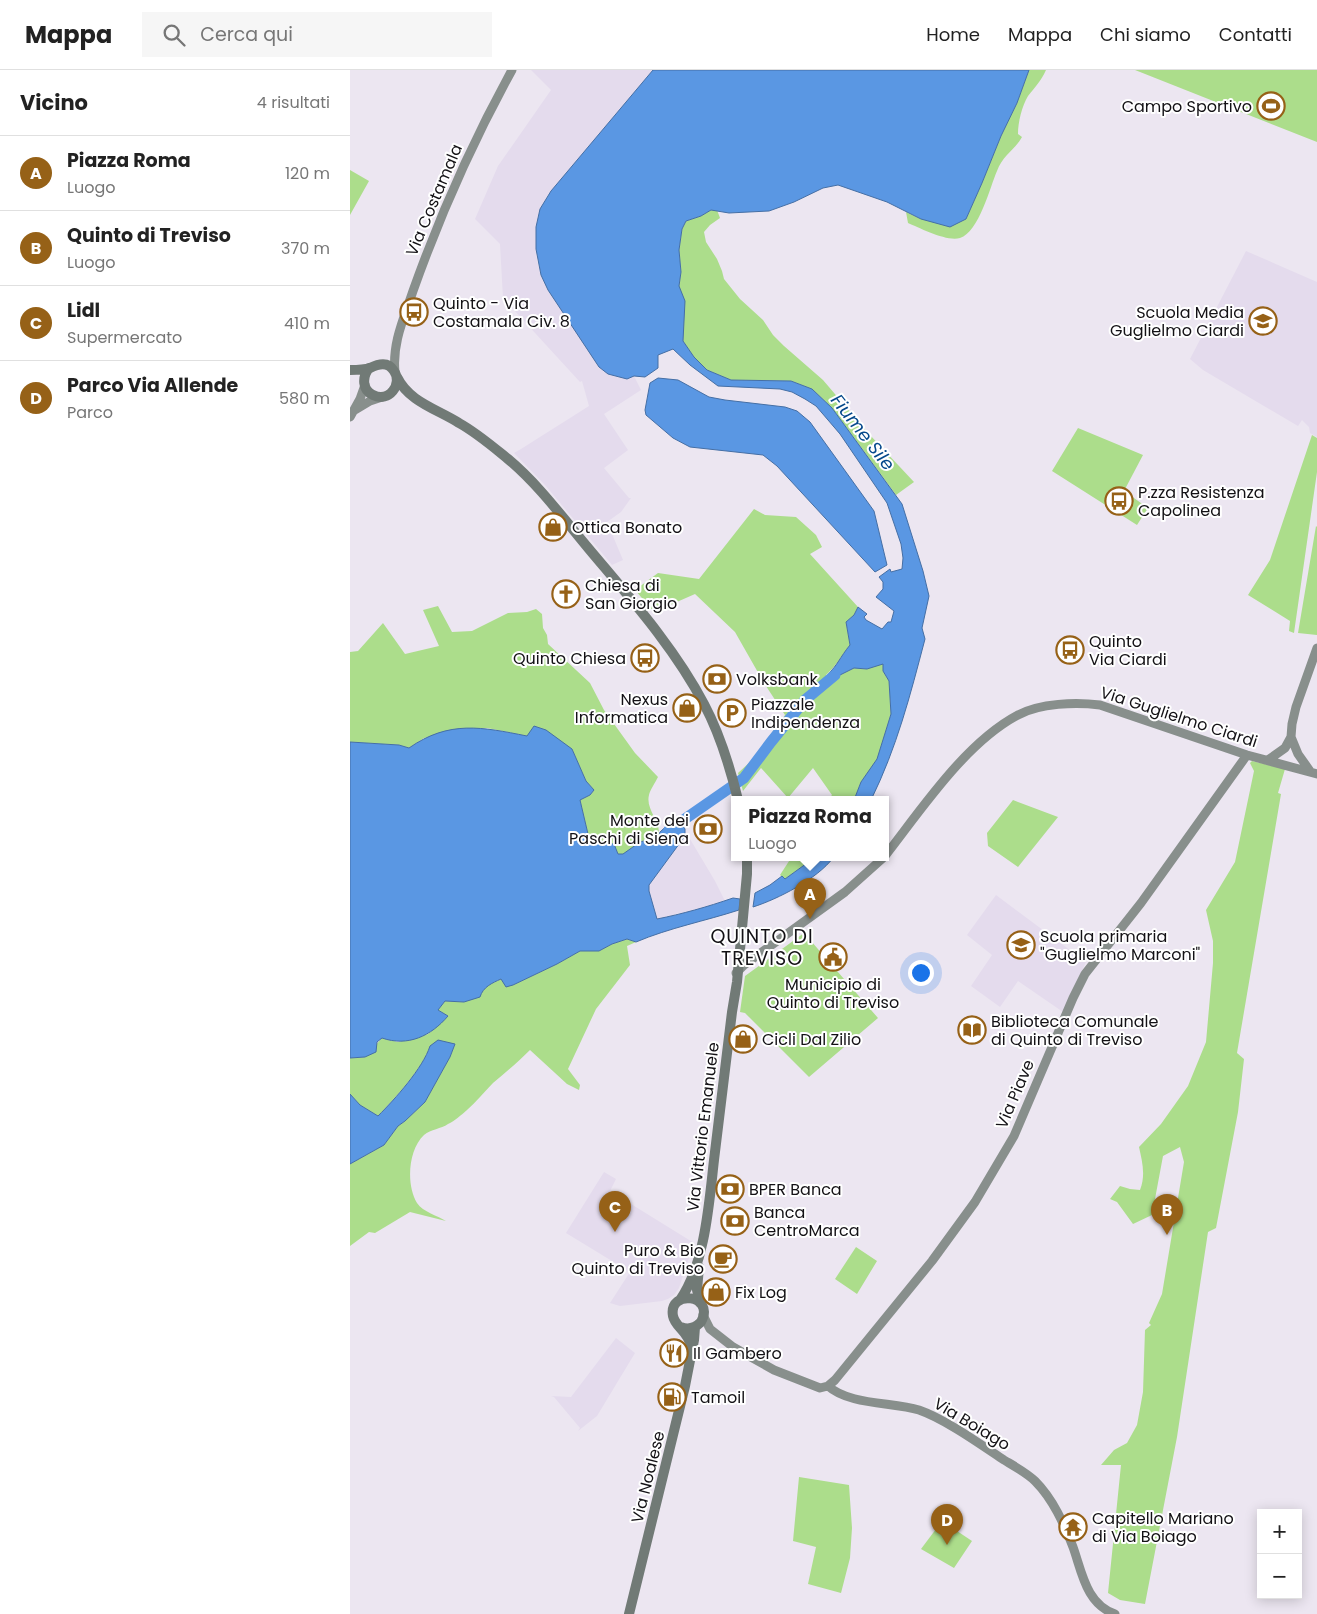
<!DOCTYPE html>
<html lang="it">
<meta charset="utf-8">
<style>
:root{--surface:#fff;--page:#f6f6f6;--text:#222;--muted:#767676;--line:#e0e0e0;--accent:#966117}
body{margin:0;font-family:Poppins,sans-serif;background:var(--page);color:var(--text)}
.controls{position:absolute;right:15px;bottom:15px;display:grid;overflow:hidden;border-radius:0px;box-shadow:0 2px 12px #0003}
.controls button{width:45px;height:45px;display:grid;place-items:center;padding:0;border:0;border-bottom:1px solid var(--line);background:var(--surface);color:var(--text);font:25px sans-serif}
.you{position:absolute;left:570px;top:902px;width:18px;height:18px;margin:-12px;border:4px solid #fff;border-radius:50%;background:#1a73e8;box-shadow:0 0 0 8px #1a73e833}
.badge{display:grid;place-items:center;width:32px;height:32px;border-radius:50%;background:var(--accent);color:#fff;font-size:16px;font-weight:700}
.pin{position:absolute;translate:-50% -41px;filter:drop-shadow(0 1px 2px #0008)}
.pin::after{content:'';position:absolute;top:26px;width:18px;height:15px;background:inherit;clip-path:polygon(0 0,100% 0,50% 100%)}
.popup{position:absolute;left:381px;top:726px;width:158px;height:65px;box-sizing:border-box;display:grid;place-content:center;border-radius:0px;background:var(--surface);filter:drop-shadow(0 1px 4px #0005);font-size:16px;white-space:nowrap;color:var(--muted)}
.popup b{font-size:19px;color:var(--text)}
.popup::after{content:'';position:absolute;left:50%;top:100%;margin-left:-10px;border:10px solid transparent;border-top-color:var(--surface)}
.list{margin:0;padding:0;list-style:none}
h2{display:flex;justify-content:space-between;align-items:center;height:65px;margin:0;padding:0 20px;font-size:21px}
h2 small{font-size:16px;font-weight:400;color:var(--muted)}
.list li{display:grid;grid-template-columns:32px 1fr auto;gap:15px;align-items:center;box-sizing:border-box;height:75px;padding:0 20px;border-top:1px solid var(--line)}
.list b{display:block;font-size:19px;white-space:nowrap}
.list p{margin:0;font-size:16px;white-space:nowrap;color:var(--muted)}
.list em{font-size:16px;font-style:normal;color:var(--muted)}
.icon{flex:none;width:28px;height:28px;fill:none;stroke:currentColor;stroke-width:2;stroke-linecap:round;stroke-linejoin:round}
.map{position:relative;flex:none;width:967px;height:1544px;overflow:hidden}
header{display:flex;align-items:center;gap:30px;box-sizing:border-box;height:70px;padding:0 25px;background:var(--surface);border-bottom:1px solid var(--line)}
header strong{font-size:24px}
nav{display:flex;gap:28px;margin-inline-start:auto;font-size:18px}
.search{width:350px;height:45px;background:var(--page);display:flex;align-items:center;gap:12px;box-sizing:border-box;padding:0 18px;border-radius:0px;color:var(--muted);font-size:19px}
main{display:flex}
aside{flex:1;background:var(--surface)}
.map>svg:first-child{display:block}
</style>
<header>
<strong>Mappa</strong>
<div class="search"><svg class="icon" aria-label="search" viewBox="0 0 24 24"><circle cx="10" cy="10" r="6"/><path d="M15 15l6 6"/></svg>Cerca qui</div>
<nav><a>Home</a><a>Mappa</a><a>Chi siamo</a><a>Contatti</a></nav>
</header>
<main>
<aside>
<h2>Vicino<small>4 risultati</small></h2>
<ul class="list">
<li><span class="badge">A</span><div><b>Piazza Roma</b><p>Luogo</p></div><em>120 m</em></li>
<li><span class="badge">B</span><div><b>Quinto di Treviso</b><p>Luogo</p></div><em>370 m</em></li>
<li><span class="badge">C</span><div><b>Lidl</b><p>Supermercato</p></div><em>410 m</em></li>
<li><span class="badge">D</span><div><b>Parco Via Allende</b><p>Parco</p></div><em>580 m</em></li>
</ul>
</aside>
<div class="map">
<svg width="967" height="1544" viewBox="0 0 967 1544">
<rect width="100%" height="100%" fill="#ece6f1"/>
<path fill="#e4dbed" d="M181,0H303L197,126L188,145L186,179L187,190L191,205L198,220L204,229L284,306L291,320L254,344L278,380L254,398L279,428H281L271,442L257,452L273,490L262,495L195,415L164,383L171,379L239,336L232,311L230,312L153,228L150,174L125,149L148,96L201,20Z
M896,181L967,212V367L960,363L959,357L952,350L948,356L853,300L840,289Z
M335,764H337L365,811L375,831L337,843H328L324,845L307,849L299,821V815Z
M646,825L736,892L713,942L668,911L650,937L621,916L642,885L617,865Z
M254,1102L266,1109L260,1121L344,1173L329,1218L324,1225L318,1229L312,1231L270,1236L260,1233L280,1202L216,1163Z
M266,1268L285,1283L247,1346L228,1361L230,1358L204,1327L201,1326L221,1327Z"/>
<path fill="#acdd8b" d="M679,0H696C691,11 685,17 678,26C672,36 668,52 668,64L672,67C665,80 653,85 647,101C640,117 629,162 610,168C597,172 570,158 558,153L556,142L571,149H616L632,113L651,66L667,33Z
M785,0H967V72Z
M0,100L19,111L0,145Z
M361,140H367L370,148L360,155L354,162L356,172L367,189L372,201L374,209L390,229L413,250L423,265L434,276L473,310L519,364L564,412L546,425L482,338L462,319L441,311L381,310L357,300L344,287L333,271L329,216L331,202L329,180L332,159L336,151L351,146Z
M728,358L793,385L774,421L798,438L787,455L702,401Z
M962,365L967,368V402L944,563L939,561L940,551L898,525L920,490Z
M404,439L415,445L446,447L466,465L472,477L460,484L508,537L504,545L496,552L500,575C492,585 486,596 476,605L477,615L490,605L504,598L517,599L533,593V601L539,611L541,644L527,690L511,712L504,730H478L482,725L463,698L438,728L411,698L393,721L388,703L401,691L435,645L414,613L385,562L345,524L304,542L285,520L308,503L349,509Z
M966,456L967,457V565L948,563Z
M88,536L102,562L122,561L158,543L177,542L186,539L192,544L193,558L197,565L198,574L240,613L254,640L285,683L308,707C305,713 300,720 299,725C295,740 313,753 308,767L290,772L273,785L268,784L264,774L245,772L238,764L230,730L240,725L244,720L236,711L222,679L177,666L137,658L74,668L59,678L49,675L0,672V582L8,581L33,553L55,584L89,576L73,540Z
M902,691L935,699L928,723L931,724L887,983L894,989L888,1042L866,1158L858,1162L827,1367L795,1534L770,1530L758,1523L771,1395H751L764,1380L777,1373L787,1355L793,1322L795,1260L801,1255L799,1253L812,1224L834,1092L830,1077L813,1086L802,1145L783,1154L767,1132L760,1129L770,1116L780,1119L790,1120C796,1105 792,1091 789,1077L811,1054L838,1016L856,972L863,893V871L856,840L885,792L904,701L900,693Z
M663,730L708,747L668,797L638,776L637,763Z
M441,788H464L435,809L430,805Z
M454,863L528,948L459,1007L395,943L390,942L395,906Z
M277,869L286,872L277,876L280,895L246,939L218,999L230,1015L229,1020L217,1014L180,980C168,992 156,1002 143,1013C134,1022 126,1032 117,1040C111,1045 105,1051 98,1054C91,1059 81,1059 74,1065C58,1080 56,1115 67,1133C73,1142 88,1146 96,1151L60,1142L25,1163L19,1162L0,1176V1094L34,1075L48,1056L55,1051L75,1032L100,987L105,974L80,976C73,998 45,1028 28,1046L10,1035L0,1024V988L15,987L32,968L48,972L78,964L98,946L88,940L95,931L114,932L131,922L138,915L151,909L163,915L207,894L230,881H249L262,874Z
M506,1177L527,1191L507,1224L485,1209Z
M449,1407L499,1415L502,1458L500,1488L491,1523L458,1514L466,1477L443,1471Z
M592,1451L622,1471L604,1498L571,1479Z"/>
<path fill="#5a97e3" stroke="#456fa5" d="M303,0H679L667,33L651,66L632,113L616,149L600,157L571,149L537,132L488,115L473,118L444,132L419,141L379,143L361,140L351,146L336,151L332,159L329,180L331,202L329,216L335,231L333,271L344,287L357,300L381,310L441,311L462,319L482,338L552,434L573,501L579,526L572,558L575,569C560,626 547,677 521,730H504L511,712L527,689L541,644L539,611L533,601V594L517,599L504,598L490,605L476,615L473,613C477,604 483,600 488,592C492,586 495,581 500,575L496,552L504,545L508,537L517,544L514,547L516,550L532,559L538,552H541L544,541L526,527L533,519V512L529,507L540,499L541,502L552,499L553,488L551,474L537,433L490,364L466,336L455,329L442,322L430,319L368,316L340,295L323,279L308,285V298L295,307L284,306L277,309L258,304L249,297L198,220L191,205L186,179V157L190,139L201,121Z
M308,308L328,310L359,327L375,330L435,337L447,341L460,352L524,441L537,495L525,502L427,396L413,385L340,377L323,368L296,345L295,340L300,313Z
M184,656L196,660L222,679L236,711L244,720L240,725L230,730L238,764L245,772L264,774L268,784H273L290,772L308,767L310,762L324,749L329,750L335,759V766L299,815V821L307,849C332,844 357,837 383,828L390,829L389,840C355,851 319,858 286,872L277,869L262,874L249,881H230L207,894L163,915L156,917L151,909C142,913 133,917 130,927L114,932L95,931L88,940L98,946C81,966 58,977 32,968L27,972L26,982L15,987L0,988V672L49,675L59,678C99,650 132,657 177,666Z
M464,788H483C467,809 428,829 403,837L405,823L420,815L432,806L435,809Z
M88,970L105,974L100,987L75,1032L55,1051L48,1056L34,1075L0,1094V1024L10,1035L28,1046C45,1029 73,998 80,976Z"/>
<g fill="none" stroke-linecap="round" stroke-linejoin="round">
<path stroke="#5a97e3" stroke-width="11" d="M319,760L394,708L421,672L455,630L485,605"/>
<path stroke="#888f8c" stroke-width="9" d="M45,302C42,273 54,248 63,221C90,145 123,71 162,0
M5,340L20,331L32,327
M0,347L10,329L15,315
M941,667L948,684L960,701
M918,690L935,678L941,667L942,654L946,637L967,578
M535,786C571,740 615,673 668,645C690,633 726,632 750,635L897,685L967,704
M386,903L394,895L495,822L533,788
M353,1245L360,1259L383,1277L424,1300L470,1318L478,1316L485,1310L582,1191L625,1132L664,1066L723,928L735,904L791,833L897,685
M478,1316C499,1335 542,1332 569,1340C595,1349 630,1374 654,1390C664,1396 677,1403 685,1411C703,1429 714,1454 723,1477C732,1502 736,1534 765,1544"/>
<path stroke="#717a76" stroke-width="10" d="M0,300C6,300 14,300 20,298C28,294 38,291 44,301C53,314 39,333 23,325C12,320 12,307 19,298
M47,307C59,332 87,339 109,353C127,363 142,376 158,389C189,415 213,448 239,479C280,528 324,577 354,634C370,664 380,697 388,730
M349,1197L347,1220L350,1233
M330,1230C355,1194 359,1134 364,1090C370,1041 376,992 382,942L387,912L397,804V788
M331,1257C338,1260 345,1258 351,1252C366,1224 318,1219 323,1246C325,1257 338,1261 341,1276
M279,1544L335,1316L344,1270L345,1257"/>
</g>
<defs>
<g id="stadium-ring" transform="scale(1.4375)"><circle r="9.5" fill="#fff" stroke="#966117" stroke-width="1.5"/><path d="M0-5a6.5 5 0 1 0 0 10a6.5 5 0 1 0 0-10ZM-3.5-1.8h7v3.6h-7Z" fill="#966117"/></g>
<g id="bus-ring" transform="scale(1.4375)"><circle r="9.5" fill="#fff" stroke="#966117" stroke-width="1.5"/><path d="M-5-6H5V4H4V6H2V4H-2V6H-4V4H-5ZM-3.5-4V0h7V-4ZM-3.5 1.2v1.5H-2V1.2ZM2 1.2v1.5H3.5V1.2Z" fill="#966117"/></g>
<g id="school-ring" transform="scale(1.4375)"><circle r="9.5" fill="#fff" stroke="#966117" stroke-width="1.5"/><path d="M0-5L7-2L0 1L-7-2ZM-4 1L0 2.5L4 1V4Q0 6-4 4Z" fill="#966117"/></g>
<g id="shop-ring" transform="scale(1.4375)"><circle r="9.5" fill="#fff" stroke="#966117" stroke-width="1.5"/><path d="M-5-2.5h2.3a2.7 3.5 0 0 1 5.4 0H5L5.5 6h-11ZM-1.5-2.5h3a1.5 2.3 0 0 0-3 0Z" fill="#966117"/></g>
<g id="church-ring" transform="scale(1.4375)"><circle r="9.5" fill="#fff" stroke="#966117" stroke-width="1.5"/><path d="M-1.2-6h2.4v3.5h3.3v2.4h-3.3V6h-2.4V-.1h-3.3v-2.4h3.3Z" fill="#966117"/></g>
<g id="bank-ring" transform="scale(1.4375)"><circle r="9.5" fill="#fff" stroke="#966117" stroke-width="1.5"/><path d="M-6-4H6V4H-6ZM0-2.3a2.3 2.3 0 1 0 0 4.6a2.3 2.3 0 1 0 0-4.6Z" fill="#966117"/></g>
<g id="parking-ring" transform="scale(1.4375)"><circle r="9.5" fill="#fff" stroke="#966117" stroke-width="1.5"/><path d="M-3.5-5.5H1a3.5 3.5 0 0 1 0 7H-1V5.5H-3.5ZM-1-3.4V-.6H.8a1.4 1.4 0 0 0 0-2.8Z" fill="#966117"/></g>
<g id="civic-ring" transform="scale(1.4375)"><circle r="9.5" fill="#fff" stroke="#966117" stroke-width="1.5"/><path d="M-.6-6.5H3V-4.5H.6V-3L4-1V1h2V6H-6V1h2V-1L-.6-3ZM-1.2 2.5V6h2.4V2.5Z" fill="#966117"/></g>
<g id="library-ring" transform="scale(1.4375)"><circle r="9.5" fill="#fff" stroke="#966117" stroke-width="1.5"/><path d="M-6-4Q-3-5.5-.7-3.5V5Q-3 3-6 4ZM6-4Q3-5.5 .7-3.5V5Q3 3 6 4Z" fill="#966117"/></g>
<g id="cafe-ring" transform="scale(1.4375)"><circle r="9.5" fill="#fff" stroke="#966117" stroke-width="1.5"/><path d="M-5.5-4.5H6V0H3Q3 3.5 0 3.5H-2.5Q-5.5 3.5-5.5 0ZM3-3.2v2h1.7v-2ZM-6 4.5H4V6H-6Z" fill="#966117"/></g>
<g id="restaurant-ring" transform="scale(1.4375)"><circle r="9.5" fill="#fff" stroke="#966117" stroke-width="1.5"/><path d="M-5-6h1v4h1v-4h1v4h1v-4h1v5L-1.5 .5V6h-2V.5L-5-1ZM5-6V6H3V1.5H1.5Q1.5-4 5-6Z" fill="#966117"/></g>
<g id="fuel-ring" transform="scale(1.4375)"><circle r="9.5" fill="#fff" stroke="#966117" stroke-width="1.5"/><path d="M-5.5-6h7V0h2V4h1.3V-2.5L3-4.5l.8-.8L6-3V5H2.5V1h-1V6h-7ZM-4.2-4.7v3.2H.2V-4.7Z" fill="#966117"/></g>
<g id="temple-ring" transform="scale(1.4375)"><circle r="9.5" fill="#fff" stroke="#966117" stroke-width="1.5"/><path d="M0-6L5-2H3V0L6.5 2.5H4V6H1.5V3h-3V6H-4V2.5H-6.5L-3 0V-2H-5Z" fill="#966117"/></g>
</defs>
<g fill-rule="evenodd">
<use href="#stadium-ring" x="921" y="36"/>
<use href="#bus-ring" x="64" y="242"/>
<use href="#school-ring" x="913" y="251"/>
<use href="#bus-ring" x="769" y="431"/>
<use href="#shop-ring" x="203" y="457"/>
<use href="#church-ring" x="216" y="524"/>
<use href="#bus-ring" x="720" y="580"/>
<use href="#bus-ring" x="295" y="588"/>
<use href="#bank-ring" x="367" y="609"/>
<use href="#shop-ring" x="337" y="638"/>
<use href="#parking-ring" x="382" y="643"/>
<use href="#bank-ring" x="358" y="759"/>
<use href="#school-ring" x="671" y="875"/>
<use href="#civic-ring" x="483" y="887"/>
<use href="#library-ring" x="622" y="960"/>
<use href="#shop-ring" x="393" y="969"/>
<use href="#bank-ring" x="380" y="1119"/>
<use href="#bank-ring" x="385" y="1151"/>
<use href="#cafe-ring" x="373" y="1189"/>
<use href="#shop-ring" x="366" y="1222"/>
<use href="#restaurant-ring" x="324" y="1283"/>
<use href="#fuel-ring" x="322" y="1327"/>
<use href="#temple-ring" x="723" y="1457"/>
</g>
<g text-anchor="middle" dominant-baseline="central" stroke-width="4" stroke-linejoin="round" paint-order="stroke">
<g font-size="16" fill="#131115" stroke="#fff" text-anchor="start">
<text x="902" y="36" text-anchor="end">Campo Sportivo</text>
<text x="83" y="233">Quinto - Via<tspan x="83" dy="18">Costamala Civ. 8</tspan></text>
<text x="894" y="242" text-anchor="end">Scuola Media<tspan x="894" dy="18">Guglielmo Ciardi</tspan></text>
<text x="788" y="422">P.zza Resistenza<tspan x="788" dy="18">Capolinea</tspan></text>
<text x="222" y="457">Ottica Bonato</text>
<text x="235" y="515">Chiesa di<tspan x="235" dy="18">San Giorgio</tspan></text>
<text x="739" y="571">Quinto<tspan x="739" dy="18">Via Ciardi</tspan></text>
<text x="276" y="588" text-anchor="end">Quinto Chiesa</text>
<text x="386" y="609">Volksbank</text>
<text x="318" y="629" text-anchor="end">Nexus<tspan x="318" dy="18">Informatica</tspan></text>
<text x="401" y="634">Piazzale<tspan x="401" dy="18">Indipendenza</tspan></text>
<text x="339" y="750" text-anchor="end">Monte dei<tspan x="339" dy="18">Paschi di Siena</tspan></text>
<text x="690" y="866">Scuola primaria<tspan x="690" dy="18">"Guglielmo Marconi"</tspan></text>
<text x="483" y="914" text-anchor="middle">Municipio di<tspan x="483" dy="18">Quinto di Treviso</tspan></text>
<text x="641" y="951">Biblioteca Comunale<tspan x="641" dy="18">di Quinto di Treviso</tspan></text>
<text x="412" y="969">Cicli Dal Zilio</text>
<text x="399" y="1119">BPER Banca</text>
<text x="404" y="1142">Banca<tspan x="404" dy="18">CentroMarca</tspan></text>
<text x="354" y="1180" text-anchor="end">Puro &amp; Bio<tspan x="354" dy="18">Quinto di Treviso</tspan></text>
<text x="385" y="1222">Fix Log</text>
<text x="343" y="1283">Il Gambero</text>
<text x="341" y="1327">Tamoil</text>
<text x="742" y="1448">Capitello Mariano<tspan x="742" dy="18">di Via Boiago</tspan></text>
</g>
<g font-size="16" fill="#131115" stroke="#fff">
<text transform="translate(84 130) rotate(-67)">Via Costamala</text>
<text transform="translate(829 647) rotate(18)">Via Guglielmo Ciardi</text>
<text transform="translate(665 1024) rotate(-67)">Via Piave</text>
<text transform="translate(353 1057) rotate(-83)">Via Vittorio Emanuele</text>
<text transform="translate(622 1354) rotate(31)">Via Boiago</text>
<text transform="translate(298 1407) rotate(-76)">Via Noalese</text>
</g>
<g font-size="18" font-style="italic" fill="#04488b" stroke="#fff">
<text transform="translate(513 362) rotate(52)">Fiume Sile</text>
</g>
<g font-size="19" letter-spacing="1" fill="#131115" stroke="#fff">
<text x="412" y="866">QUINTO DI<tspan x="412" dy="22">TREVISO</tspan></text>
</g>
</g>
</svg>
<div class="controls">
<button>+</button>
<button>−</button>
</div>
<div class="you"></div>
<div class="pin badge" style="left:460px;top:849px">A</div>
<div class="popup"><b>Piazza Roma</b>Luogo</div>
<div class="pin badge" style="left:817px;top:1165px">B</div>
<div class="pin badge" style="left:265px;top:1162px">C</div>
<div class="pin badge" style="left:597px;top:1475px">D</div>
</div>
</main>
